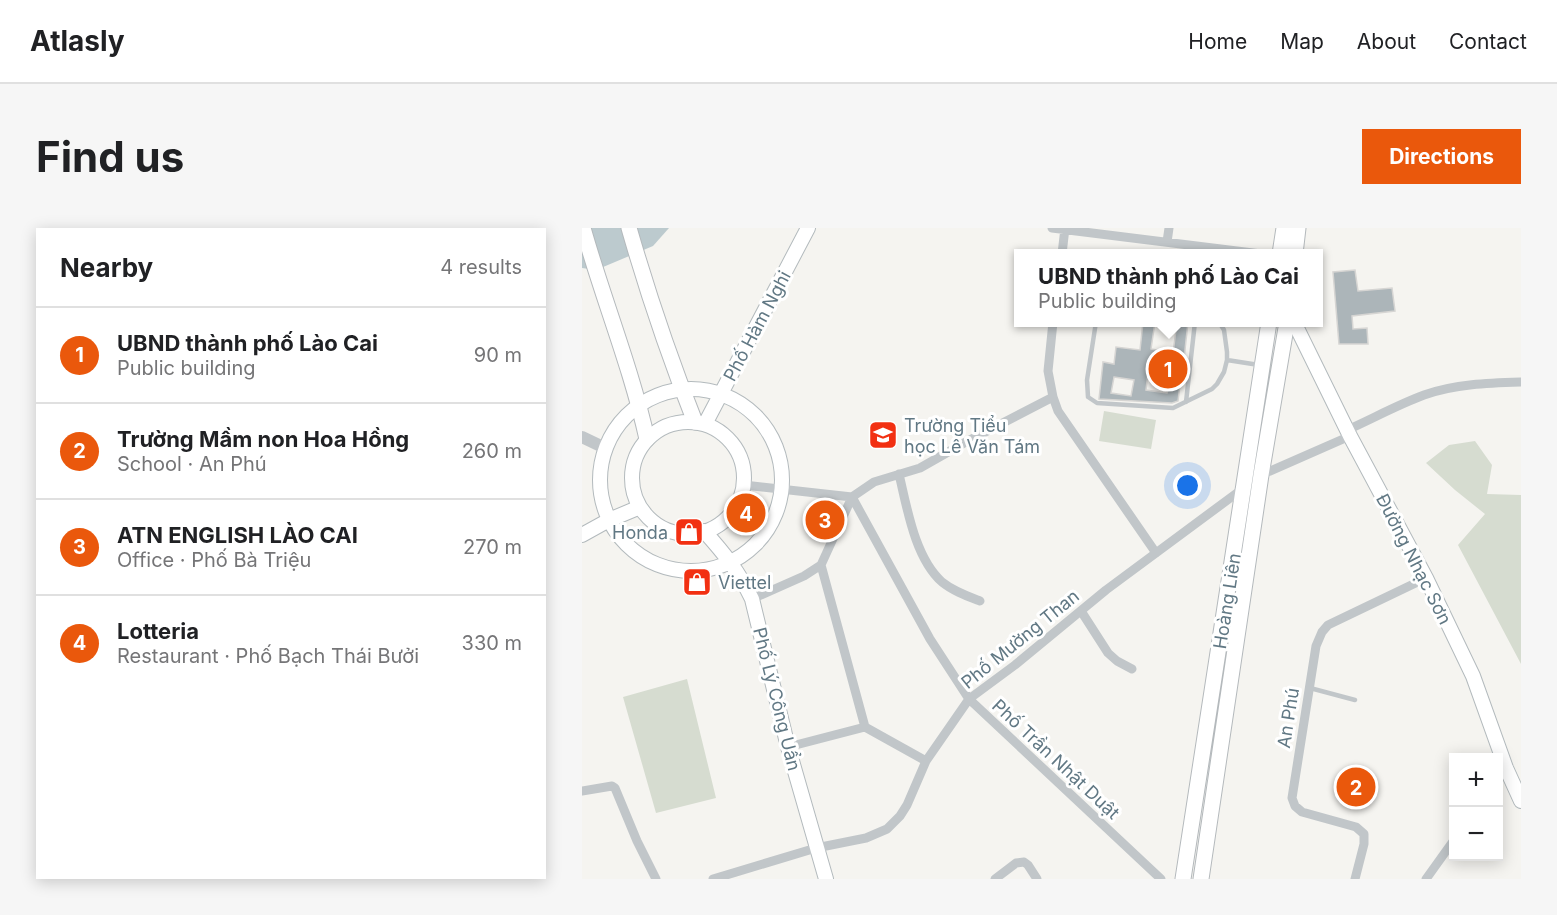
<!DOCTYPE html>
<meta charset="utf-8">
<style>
:root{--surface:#fff;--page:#f6f6f6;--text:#202124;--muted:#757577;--line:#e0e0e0;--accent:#ea580c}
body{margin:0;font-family:Inter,sans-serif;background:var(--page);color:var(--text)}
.controls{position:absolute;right:18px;bottom:18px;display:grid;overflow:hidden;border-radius:0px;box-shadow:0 3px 15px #0003}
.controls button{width:54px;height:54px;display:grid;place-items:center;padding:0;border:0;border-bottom:2px solid var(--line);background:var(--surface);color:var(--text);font:30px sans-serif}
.you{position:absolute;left:606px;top:258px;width:21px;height:21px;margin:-15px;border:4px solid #fff;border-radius:50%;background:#1a73e8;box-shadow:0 0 0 9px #1a73e833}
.badge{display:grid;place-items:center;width:39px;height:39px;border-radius:50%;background:var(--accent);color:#fff;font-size:20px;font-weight:700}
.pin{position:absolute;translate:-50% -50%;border:3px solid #fff;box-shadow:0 2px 6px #0006}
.popup{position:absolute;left:432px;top:21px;width:309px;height:78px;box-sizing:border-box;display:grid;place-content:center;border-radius:0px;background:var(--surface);filter:drop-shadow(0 2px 4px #0005);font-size:20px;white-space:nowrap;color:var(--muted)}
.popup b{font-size:22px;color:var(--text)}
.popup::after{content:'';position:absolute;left:50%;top:100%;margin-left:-12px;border:12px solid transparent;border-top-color:var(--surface)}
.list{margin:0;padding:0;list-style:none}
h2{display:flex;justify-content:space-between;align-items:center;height:78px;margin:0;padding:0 24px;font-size:26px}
h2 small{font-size:20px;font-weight:400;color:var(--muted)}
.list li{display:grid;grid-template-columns:39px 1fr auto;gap:18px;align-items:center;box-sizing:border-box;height:96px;padding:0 24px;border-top:2px solid var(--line)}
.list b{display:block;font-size:22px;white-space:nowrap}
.list p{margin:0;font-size:20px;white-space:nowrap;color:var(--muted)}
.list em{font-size:20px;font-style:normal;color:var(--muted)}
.map{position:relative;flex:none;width:939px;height:651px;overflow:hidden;border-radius:0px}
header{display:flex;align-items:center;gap:36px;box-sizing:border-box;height:84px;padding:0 30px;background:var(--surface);border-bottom:2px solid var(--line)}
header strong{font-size:28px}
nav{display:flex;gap:33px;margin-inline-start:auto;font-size:21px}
.intro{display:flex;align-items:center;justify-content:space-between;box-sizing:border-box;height:144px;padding:0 36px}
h1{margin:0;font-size:42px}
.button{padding:15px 27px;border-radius:0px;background:var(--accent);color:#fff;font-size:21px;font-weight:700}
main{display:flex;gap:36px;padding:0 36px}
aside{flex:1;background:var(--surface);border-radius:0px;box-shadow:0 3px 15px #0003}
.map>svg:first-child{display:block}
</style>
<header>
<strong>Atlasly</strong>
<nav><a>Home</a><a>Map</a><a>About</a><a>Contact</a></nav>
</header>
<div class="intro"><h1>Find us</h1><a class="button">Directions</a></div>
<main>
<aside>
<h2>Nearby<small>4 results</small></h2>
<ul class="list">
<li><span class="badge">1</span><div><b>UBND thành phố Lào Cai</b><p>Public building</p></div><em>90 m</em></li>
<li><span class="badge">2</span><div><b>Trường Mầm non Hoa Hồng</b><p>School · An Phú</p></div><em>260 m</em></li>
<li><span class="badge">3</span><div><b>ATN ENGLISH LÀO CAI</b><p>Office · Phố Bà Triệu</p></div><em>270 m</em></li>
<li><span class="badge">4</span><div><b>Lotteria</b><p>Restaurant · Phố Bạch Thái Bưởi</p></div><em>330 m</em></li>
</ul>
</aside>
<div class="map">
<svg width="939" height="651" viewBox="0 0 939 651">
<rect width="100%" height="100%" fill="#f5f4f0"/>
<path fill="#d6dcd0" d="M522,183L574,192L569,221L517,213Z
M893,213L910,237L905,266L939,267V436L876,317L903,286L873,262L844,235L867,217Z
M105,451L134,570L74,585L41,469Z"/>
<path fill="#bccace" d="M0,0H87L71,18L14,42L0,40Z"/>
<path fill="#acb5b9" stroke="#d6d5d3" stroke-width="1.5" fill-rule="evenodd" d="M773,42L776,63L810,60L813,83L770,88L771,101L785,100L786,116H757L751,44Z
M561,94H573L569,121L591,125L595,94H606L602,131H604L603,141L600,140L596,173L590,175L517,171L521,134L532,136L534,119L558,122ZM567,136L588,139L585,165L564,162ZM532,149L552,152L549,168L529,165Z"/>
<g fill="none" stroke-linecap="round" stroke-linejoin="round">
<g stroke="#b3babd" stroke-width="16">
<path id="secondary" d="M712,94L768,208L844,350L891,448L924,540L939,573
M18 252a91 91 0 1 1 182 0a91 91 0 1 1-182 0Z
M50 250a56 56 0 1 1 112 0a56 56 0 1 1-112 0Z
M123,196L226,0
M122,303C142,325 157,344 170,371L206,519L244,651
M0,307L27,292L58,279"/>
</g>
<g stroke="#b4b9bc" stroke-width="17">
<path id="primary" d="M1,0C21,71 49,139 65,211
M47,0C66,66 88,131 113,194
M698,26L702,0
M713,26L716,0
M601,651L687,94
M619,651L679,247L705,94"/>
</g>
<path stroke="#c1c6c9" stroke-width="4.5" d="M514,94L505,152L506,169L515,175L591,180L630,161L635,156L642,144L645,132V124L642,102L637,94
M645,132L677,137
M604,174L613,94
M728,460L773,472"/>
<path stroke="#c1c6c9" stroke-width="9" d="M470,0L679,26
M585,14L587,0
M480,26L483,0
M471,94L466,143L471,169L476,183L574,325
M765,202C790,191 815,177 842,167C873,156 907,155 939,154
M317,246C325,280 333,330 360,354C371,363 385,368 398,373
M679,247L768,208
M162,257L270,269L292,254L338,240L382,215L471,169
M270,269L348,411L387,471L579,651
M239,337L283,499L344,533
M170,371L222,348L239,337L270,269
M499,383L526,425L535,433L550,441
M206,519L283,499
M0,563L30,558L33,560L55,613L74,651
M131,651L234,620L284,610L305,601L318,588L325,577L344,533L387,471L433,437L524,362L663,259
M413,651L434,635L442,634L446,637L455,651
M773,651L782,616V606L774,599L720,584L713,578L710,570L734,418L740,404L746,397L844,350
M844,651L872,612"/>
<path stroke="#c1c6c9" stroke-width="12" d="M0,209L23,220"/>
<use href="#secondary" stroke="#fff" stroke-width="14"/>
<use href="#primary" stroke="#fff" stroke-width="15"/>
</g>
<defs>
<g id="school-square" transform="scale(1.5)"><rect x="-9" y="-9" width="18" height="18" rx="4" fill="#f23012" stroke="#fff"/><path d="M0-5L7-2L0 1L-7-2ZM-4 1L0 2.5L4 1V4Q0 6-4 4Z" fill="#fff"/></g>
<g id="shop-square" transform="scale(1.5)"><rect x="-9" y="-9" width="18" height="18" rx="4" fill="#f23012" stroke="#fff"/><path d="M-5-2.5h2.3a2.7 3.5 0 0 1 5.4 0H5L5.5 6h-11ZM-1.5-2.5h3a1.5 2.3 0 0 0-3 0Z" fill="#fff"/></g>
</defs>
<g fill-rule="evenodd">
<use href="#school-square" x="301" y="207"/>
<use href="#shop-square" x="107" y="304"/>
<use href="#shop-square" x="115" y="354"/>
</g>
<g text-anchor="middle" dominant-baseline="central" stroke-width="6" stroke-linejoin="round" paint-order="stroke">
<g font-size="18" fill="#617884" stroke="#fff">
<text transform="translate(175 98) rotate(-62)">Phố Hàm Nghi</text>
<text transform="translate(832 331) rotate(63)">Đường Nhạc Sơn</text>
<text transform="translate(645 373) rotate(-81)">Hoàng Liên</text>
<text transform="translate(438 411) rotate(-39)">Phố Mường Than</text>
<text transform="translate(195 471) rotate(76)">Phố Lý Công Uẩn</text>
<text transform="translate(706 490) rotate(-81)">An Phú</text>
<text transform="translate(474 531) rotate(43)">Phố Trần Nhật Duật</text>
</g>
<g font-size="18" fill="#617884" stroke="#fff" text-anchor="start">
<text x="322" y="197">Trường Tiểu<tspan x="322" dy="21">học Lê Văn Tám</tspan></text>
<text x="86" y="304" text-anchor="end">Honda</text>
<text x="136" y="354">Viettel</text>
</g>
</g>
</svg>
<div class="controls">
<button>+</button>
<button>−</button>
</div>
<div class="you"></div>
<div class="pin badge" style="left:586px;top:141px">1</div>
<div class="popup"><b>UBND thành phố Lào Cai</b>Public building</div>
<div class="pin badge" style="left:774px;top:559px">2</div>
<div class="pin badge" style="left:243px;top:292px">3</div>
<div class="pin badge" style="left:164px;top:285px">4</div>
</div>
</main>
